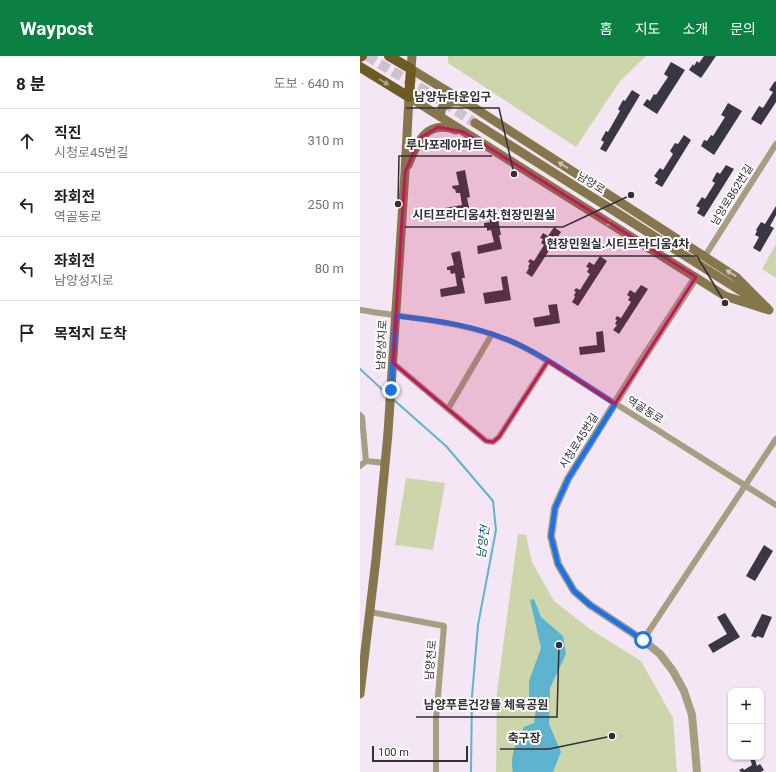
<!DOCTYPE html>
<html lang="ko">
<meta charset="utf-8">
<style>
:root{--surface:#fff;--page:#f2f2f2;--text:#202124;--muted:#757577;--line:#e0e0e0;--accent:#0b8043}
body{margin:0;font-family:Roboto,"Noto Sans KR",sans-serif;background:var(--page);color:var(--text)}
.controls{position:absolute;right:12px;bottom:12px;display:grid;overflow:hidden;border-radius:8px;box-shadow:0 1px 3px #0004}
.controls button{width:36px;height:36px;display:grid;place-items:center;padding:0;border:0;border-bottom:1px solid var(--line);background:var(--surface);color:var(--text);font:20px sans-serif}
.scale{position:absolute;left:12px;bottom:10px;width:96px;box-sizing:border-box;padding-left:4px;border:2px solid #342f34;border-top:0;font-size:11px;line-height:14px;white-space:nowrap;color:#342f34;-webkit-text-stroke:3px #fff;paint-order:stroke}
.stop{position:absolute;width:12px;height:12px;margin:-9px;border:3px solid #1a73e8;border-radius:50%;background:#fff}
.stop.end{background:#1a73e8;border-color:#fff;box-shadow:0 1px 4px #0008}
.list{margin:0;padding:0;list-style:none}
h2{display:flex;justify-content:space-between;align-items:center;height:52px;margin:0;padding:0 16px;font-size:17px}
h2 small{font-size:13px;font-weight:400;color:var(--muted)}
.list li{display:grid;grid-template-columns:26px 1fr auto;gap:12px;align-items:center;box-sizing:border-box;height:64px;padding:0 16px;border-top:1px solid var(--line)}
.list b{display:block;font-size:15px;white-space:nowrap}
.list p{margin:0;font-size:13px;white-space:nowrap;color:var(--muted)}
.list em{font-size:13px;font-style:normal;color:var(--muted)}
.icon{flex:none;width:22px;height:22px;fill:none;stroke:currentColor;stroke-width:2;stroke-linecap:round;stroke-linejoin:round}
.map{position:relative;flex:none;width:416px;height:716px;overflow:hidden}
header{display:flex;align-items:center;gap:24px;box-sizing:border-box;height:56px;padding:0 20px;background:var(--accent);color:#fff}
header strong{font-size:19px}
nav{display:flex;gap:22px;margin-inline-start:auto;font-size:14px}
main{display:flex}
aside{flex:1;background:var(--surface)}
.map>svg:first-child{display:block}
</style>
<header>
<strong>Waypost</strong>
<nav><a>홈</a><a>지도</a><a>소개</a><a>문의</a></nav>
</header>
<main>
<aside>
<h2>8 분<small>도보 · 640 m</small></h2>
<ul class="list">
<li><svg class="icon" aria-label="ahead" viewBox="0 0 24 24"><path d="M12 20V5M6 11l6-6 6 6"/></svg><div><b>직진</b><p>시청로45번길</p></div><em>310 m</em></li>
<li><svg class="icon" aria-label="left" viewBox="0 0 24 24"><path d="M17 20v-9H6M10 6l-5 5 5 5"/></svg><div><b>좌회전</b><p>역골동로</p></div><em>250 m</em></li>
<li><svg class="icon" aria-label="left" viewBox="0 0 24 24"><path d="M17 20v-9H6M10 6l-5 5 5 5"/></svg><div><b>좌회전</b><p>남양성지로</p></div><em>80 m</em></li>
<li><svg class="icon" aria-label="arrive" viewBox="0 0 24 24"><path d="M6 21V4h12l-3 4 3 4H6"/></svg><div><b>목적지 도착</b></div></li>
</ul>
</aside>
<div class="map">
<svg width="416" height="716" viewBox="0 0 416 716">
<rect width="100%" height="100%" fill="#f4e6f4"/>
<path fill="#cdd6ab" d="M88,0H286L260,25L216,91L88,7Z
M416,188V222L402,213Z
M46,422L85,427L73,494L35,489Z
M158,478L166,479L172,506L194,545L230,573L281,605L313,662L317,716H136L137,635Z"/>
<path fill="#5eb4ce" d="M174,543L181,561L203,580L206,598L190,632L189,668L201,696L193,716H153C149,700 157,684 164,671L174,667L176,653L169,641V625L181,592L170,544Z"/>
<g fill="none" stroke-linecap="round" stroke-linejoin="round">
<path stroke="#5eb4ce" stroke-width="2" d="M0,313L27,338
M34,344L86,390L133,445L136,474L118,569L112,640L111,716"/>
</g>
<path fill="#3a3744" d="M344,0H356L341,22L329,14L333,8L334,10L337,5L339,7Z
M311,6L325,14L297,58L283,49L287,43L290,45L294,38L296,39L308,21L304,18Z
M415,25L416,26V46L401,69L391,63L399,50L403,52L413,36L409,34Z
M272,34L280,39L246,96L240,93L244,86L241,84L246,75L248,76L260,55L258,53L263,44L265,45Z
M368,47L382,55L354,99L341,90L344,84L347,85L351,79L353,80L365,61L361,59Z
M324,79L331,84L302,131L295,127L298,123L294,120L300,112L303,114L313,98L310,95L315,87L318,88Z
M366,109L374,113L344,161L337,157L340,152L336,150L342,141L345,143L355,127L352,125L357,116L360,118Z
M105,114L110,141L107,142L110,156L86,160L85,152L102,149L100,137H96L95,133H93L92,130L99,129L96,116Z
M416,150V159L410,170L414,172L400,196L393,192L399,181L395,179L397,175L396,174L401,166L405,168Z
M136,152L141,179H139L142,193L118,198L117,190L134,186L131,174L127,175V171H124V167L130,166L128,153Z
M194,171L201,176L172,221L166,217L169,212L168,211L170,207L168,206L170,203L174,205L184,189L181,187L183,183L180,182L183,177L188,180Z
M100,195L105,222H102L105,237L81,241L80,233L97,230L95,217L91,218L90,214H87V211L94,209L91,197Z
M240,200L247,205L218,250L212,246L215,241L214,239L216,236L214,235L216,232L220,234L230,218L227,216L229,212L226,211L229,206L234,209Z
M147,220L151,244L125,248L123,237L143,234L141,221Z
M281,229L288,233L259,278L253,274L257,269L255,268L257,264L255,263L257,260L261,262L271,246L268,244L270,241L267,239L270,234L275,237Z
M197,248L200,267L175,271L173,262L190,259L188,249Z
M243,275L245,296L220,299L219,291L237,289L236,276Z
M404,489L413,495L395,525L386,520Z
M365,557L380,581L353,597L348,589L367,578L357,561Z
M402,558L412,561L403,582L397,580L396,582L391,580Z
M387,701H394L397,710L400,708L404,714L401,716H381L379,714L383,712L384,714L392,709L390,702L388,703Z"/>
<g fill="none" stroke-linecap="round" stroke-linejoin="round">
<path stroke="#cec1ce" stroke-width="10" stroke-dasharray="10 5" stroke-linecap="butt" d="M7,0L69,37L115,67"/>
<path stroke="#a79d81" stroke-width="6" d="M345,200L416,88
M0,254C48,262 99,265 145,283C160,288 174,297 188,305L416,449
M33,307L126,385L133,386L139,381L188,305
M88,353L132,278
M0,359L2,361L6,405
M0,410L6,405L25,407
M10,556L84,570L76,663V716
M283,584L416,383"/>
<path stroke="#a79d81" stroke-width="8" d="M336,221L280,307L208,423L195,452L191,480L198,508L214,535L230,549L283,584L300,598L313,615L324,635L332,659L337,716"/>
<path stroke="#86764c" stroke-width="9" d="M52,0L51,13L110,49L376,221L407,252
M81,61C78,46 94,44 105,47
M115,67L395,244
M48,109C57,87 66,63 96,74
M0,638L16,503L28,377L45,116L49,41L365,240L409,254"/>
<path stroke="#6e5b24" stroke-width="10" d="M0,1L2,0
M0,11L49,41L51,13L29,0"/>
</g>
<defs><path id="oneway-solid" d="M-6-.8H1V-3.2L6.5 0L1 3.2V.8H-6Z"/></defs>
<use fill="#afa587" href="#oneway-solid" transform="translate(24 26) rotate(32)"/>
<g fill="#cfc8b7">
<use href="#oneway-solid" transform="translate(203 109) rotate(-147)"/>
<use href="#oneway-solid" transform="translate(247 166) rotate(32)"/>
<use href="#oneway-solid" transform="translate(371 217) rotate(-147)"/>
</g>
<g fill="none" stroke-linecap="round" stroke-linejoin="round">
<path stroke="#1a73e8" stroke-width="5" d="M31,334L36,260C76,264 118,270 155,287C190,303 222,327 255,348L208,423L195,452L191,480L198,508L214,535L230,549L283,584"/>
</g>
<path fill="#c2185b" fill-opacity="0.2" stroke="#c2185b" stroke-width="3" stroke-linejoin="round" d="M78,71L104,76L336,221L255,348L188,305L139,381L133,386L126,385L33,307L45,116L60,82Z"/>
<g text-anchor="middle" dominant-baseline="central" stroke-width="4" stroke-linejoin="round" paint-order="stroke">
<g font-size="11" fill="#342f34" stroke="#fff">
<text transform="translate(231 127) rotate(32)">남양로</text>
<text transform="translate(372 139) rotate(-58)">남양로862번길</text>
<text transform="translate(22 289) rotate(-87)">남양성지로</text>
<text transform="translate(285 354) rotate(32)">역골동로</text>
<text transform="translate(219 385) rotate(-58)">시청로45번길</text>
<text transform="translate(71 604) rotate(-85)">남양천로</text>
</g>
<g font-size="12" font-style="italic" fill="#145b6e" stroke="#fff">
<text transform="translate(123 486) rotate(-82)">남양천</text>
</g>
</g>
<path fill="none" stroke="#342f34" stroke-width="1.5" d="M154 118L139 52H46M38 148L39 100H132M271 139L203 171H45M365 247L337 200H178M199 589L197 661H56M252 680L189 693H140"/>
<g fill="#342f34" stroke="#fff" stroke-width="1.5">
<circle cx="154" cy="118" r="4"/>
<circle cx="38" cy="148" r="4"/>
<circle cx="271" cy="139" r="4"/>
<circle cx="365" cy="247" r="4"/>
<circle cx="199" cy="589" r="4"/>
<circle cx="252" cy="680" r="4"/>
</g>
<g font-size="12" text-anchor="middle" font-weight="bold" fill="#342f34" stroke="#fff" stroke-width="4" stroke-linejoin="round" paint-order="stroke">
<text x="93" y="45">남양뉴타운입구</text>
<text x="85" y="93">루나포레아파트</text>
<text x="124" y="163">시티프라디움4차.현장민원실</text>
<text x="258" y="192">현장민원실.시티프라디움4차</text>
<text x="126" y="653">남양푸른건강뜰 체육공원</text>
<text x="164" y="686">축구장</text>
</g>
</svg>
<div class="controls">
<button>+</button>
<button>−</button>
</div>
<div class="scale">100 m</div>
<div class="stop" style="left:283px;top:584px"></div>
<div class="stop end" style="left:31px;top:334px"></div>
</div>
</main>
